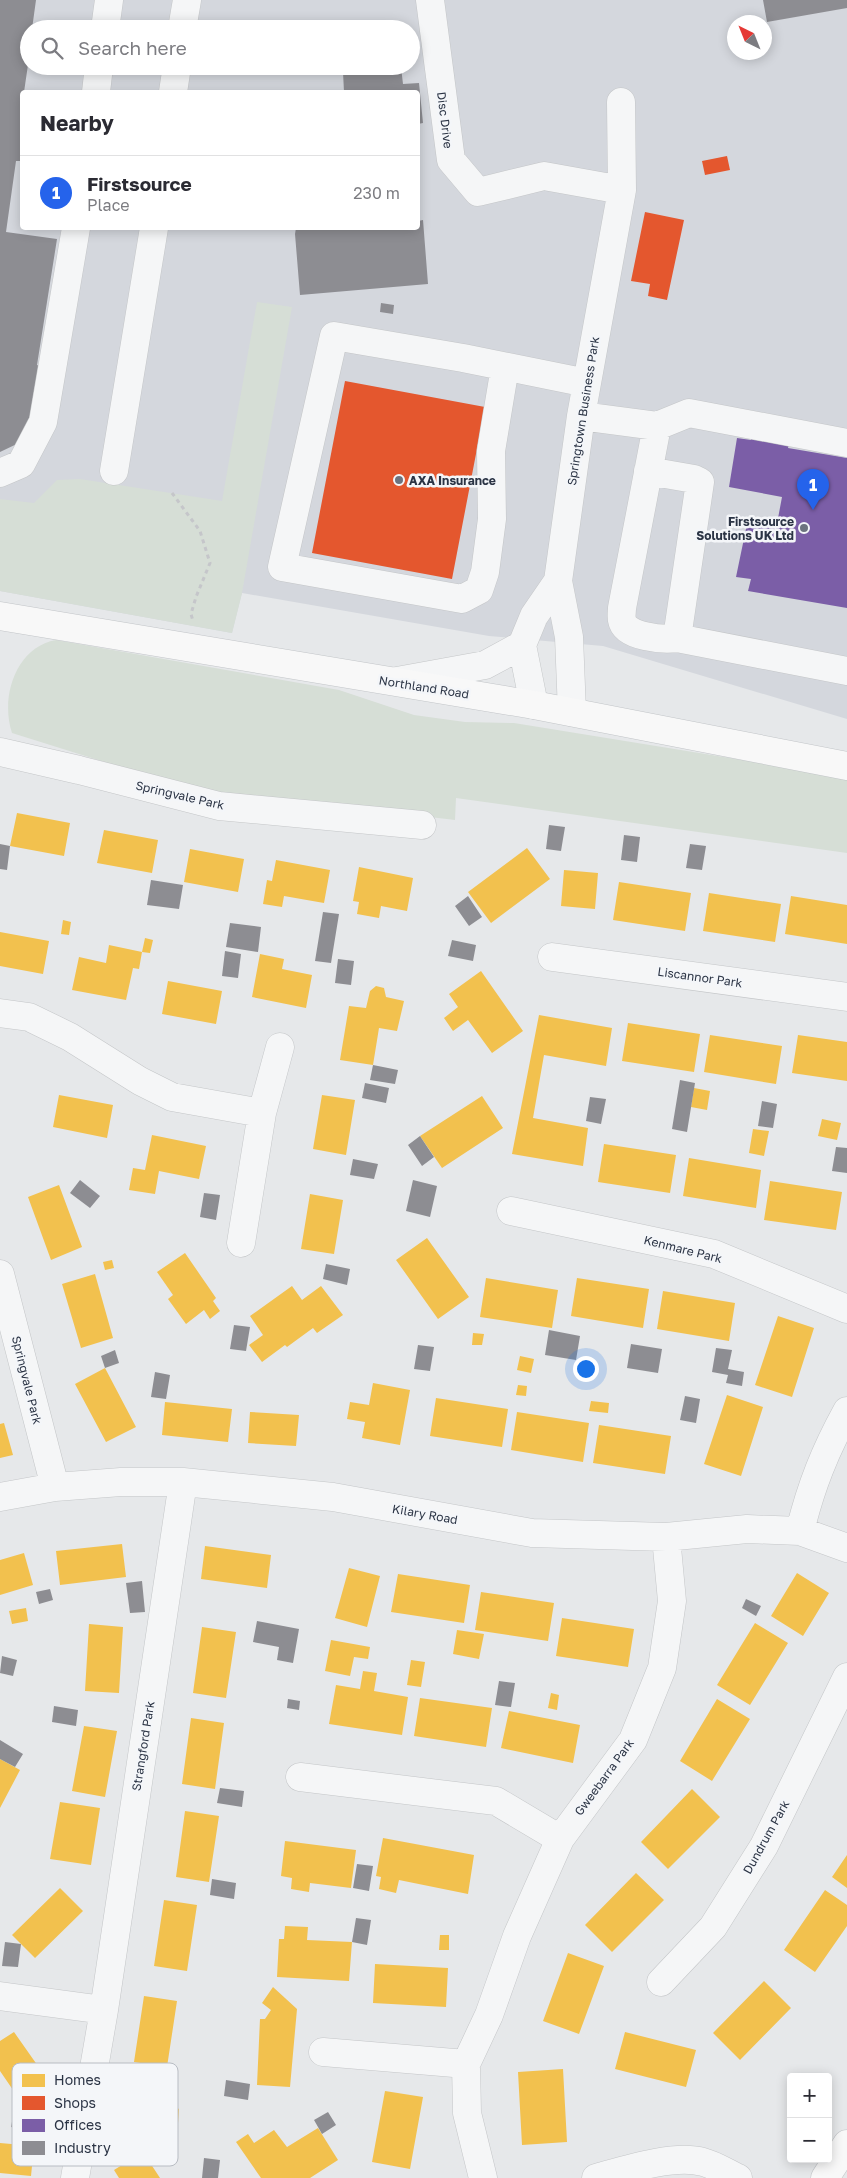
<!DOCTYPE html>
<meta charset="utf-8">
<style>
:root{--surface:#fff;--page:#f7f7f7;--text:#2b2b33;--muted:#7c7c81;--line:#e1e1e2;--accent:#2563eb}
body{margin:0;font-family:"Golos Text",sans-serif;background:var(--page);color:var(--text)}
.controls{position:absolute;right:15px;bottom:15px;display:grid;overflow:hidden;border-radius:5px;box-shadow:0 2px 12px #0003}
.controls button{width:45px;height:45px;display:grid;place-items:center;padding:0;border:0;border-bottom:1px solid var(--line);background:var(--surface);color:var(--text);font:25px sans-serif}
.compass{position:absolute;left:727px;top:15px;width:45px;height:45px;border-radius:50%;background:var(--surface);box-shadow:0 2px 12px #0003;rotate:317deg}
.you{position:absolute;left:585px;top:1368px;width:18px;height:18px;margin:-12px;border:4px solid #fff;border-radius:50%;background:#1a73e8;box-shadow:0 0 0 8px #1a73e833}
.badge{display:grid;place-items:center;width:32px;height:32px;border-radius:50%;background:var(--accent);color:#fff;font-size:16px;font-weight:700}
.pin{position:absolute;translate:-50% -41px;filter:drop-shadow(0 1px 2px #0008)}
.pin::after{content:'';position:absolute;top:26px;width:18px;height:15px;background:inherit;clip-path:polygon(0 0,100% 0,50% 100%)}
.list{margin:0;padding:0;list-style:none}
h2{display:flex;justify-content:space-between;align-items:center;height:65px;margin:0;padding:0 20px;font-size:21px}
h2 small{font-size:16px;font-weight:400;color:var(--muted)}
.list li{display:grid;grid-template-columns:32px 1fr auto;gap:15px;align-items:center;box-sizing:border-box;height:75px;padding:0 20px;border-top:1px solid var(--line)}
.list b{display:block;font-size:19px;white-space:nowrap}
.list p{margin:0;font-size:16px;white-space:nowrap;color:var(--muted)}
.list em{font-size:16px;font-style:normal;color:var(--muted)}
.icon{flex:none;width:28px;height:28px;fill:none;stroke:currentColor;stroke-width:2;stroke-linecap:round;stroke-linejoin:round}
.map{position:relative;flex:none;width:847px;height:2178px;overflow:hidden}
.search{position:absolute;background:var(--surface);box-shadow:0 2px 12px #0003;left:20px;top:20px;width:400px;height:55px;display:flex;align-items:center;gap:12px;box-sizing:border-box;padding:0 18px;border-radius:28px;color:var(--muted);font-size:19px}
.panel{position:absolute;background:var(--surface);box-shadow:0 2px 12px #0003;left:20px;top:90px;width:400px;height:140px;border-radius:5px}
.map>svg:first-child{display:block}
</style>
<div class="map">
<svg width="847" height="2178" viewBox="0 0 847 2178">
<rect width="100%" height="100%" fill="#e6e8ea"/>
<path fill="#d4d7dd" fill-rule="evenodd" d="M0,0H847V719L603,646L489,636L242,593L232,633L0,591ZM734,22H764V52H734ZM29,29H411V66H29ZM22,92H418V228H22Z"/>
<path fill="#d6ded6" d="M257,302L292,307L242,593L232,633L0,591V499L34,503L57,480L80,479L222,501Z
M56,640L339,690L414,715L465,722L514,723L847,777V853L456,798L455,820L219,792L114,765L12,733C0,697 16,647 56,640Z"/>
<path fill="#f2c14e" d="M17,813L70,823L64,856L10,846Z
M104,830L158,840L152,873L97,863Z
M527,848L550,879L491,923L468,892Z
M190,849L244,859L238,892L184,882Z
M276,860L330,870L324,903L284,896L282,907L263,904L267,880L272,881Z
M359,867L413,878L407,911L381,906L379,918L357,914L359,902L353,901Z
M564,870L598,873L595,909L561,906Z
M619,882L691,893L685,931L613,920Z
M709,893L781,904L775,942L703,931Z
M791,896L847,905V944L785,934Z
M63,920L71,922L69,935L61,934Z
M0,932L49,941L43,974L0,966Z
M145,938L153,940L150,953L142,952Z
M109,945L142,952L139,969L133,968L126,1000L72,990L79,957L106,963Z
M260,954L284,959L282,969L312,975L306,1008L252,997Z
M481,971L523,1031L492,1053L468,1020L453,1031L444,1018L458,1007L449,994Z
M168,981L222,991L216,1024L162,1014Z
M376,986L384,988L386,997L404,1001L397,1031L379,1028L373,1065L340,1060L349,1006L366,1008L370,991Z
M539,1015L612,1028L606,1066L544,1055L533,1118L588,1128L583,1166L512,1154Z
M628,1023L700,1034L694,1072L622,1061Z
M710,1035L782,1046L776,1084L704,1072Z
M798,1035L847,1042V1081L792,1073Z
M694,1088L710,1091L707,1110L691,1107Z
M59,1095L113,1105L107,1138L53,1127Z
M322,1095L355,1100L346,1155L313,1149Z
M482,1096L503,1128L442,1168L420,1136Z
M822,1119L841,1123L837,1140L818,1136Z
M753,1129L769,1131L764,1156L749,1153Z
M152,1135L206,1146L199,1179L159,1171L155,1194L129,1190L133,1168L145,1170Z
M604,1144L676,1155L670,1193L598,1182Z
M689,1158L761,1170L756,1208L683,1196Z
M770,1181L842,1192L836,1230L764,1220Z
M59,1185L82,1247L51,1260L28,1197Z
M310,1194L343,1200L334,1254L301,1249Z
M427,1238L469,1297L438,1319L396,1260Z
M185,1253L216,1298L213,1301L220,1311L210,1319L204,1310L186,1324L168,1299L173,1295L157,1272Z
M112,1260L114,1268L105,1270L103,1262Z
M95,1274L113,1338L81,1348L62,1284Z
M486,1278L558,1290L552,1328L480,1317Z
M577,1278L649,1289L643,1328L571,1316Z
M292,1286L302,1300L321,1286L343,1315L317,1333L313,1328L287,1347L285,1345L262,1362L249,1345L263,1335L250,1316Z
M663,1291L735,1303L729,1341L657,1329Z
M778,1316L814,1328L792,1397L755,1385Z
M473,1333L484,1334L482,1345H472Z
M520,1356L534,1359L531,1373L517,1370Z
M105,1368L136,1427L106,1442L75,1384Z
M373,1383L410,1390L400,1445L362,1438L365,1422L347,1419L350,1402L369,1405Z
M518,1385L527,1386L526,1396L516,1395Z
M727,1395L763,1407L741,1476L704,1464Z
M436,1398L508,1409L502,1447L430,1436Z
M591,1401L609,1403L608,1413L589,1411Z
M165,1402L232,1409L228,1442L162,1435Z
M250,1412L299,1415L296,1446L248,1443Z
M517,1412L589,1423L583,1462L511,1450Z
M4,1423L13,1455L0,1458V1424Z
M599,1425L671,1436L665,1474L593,1463Z
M122,1544L126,1577L60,1585L56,1551Z
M205,1546L271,1555L267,1588L201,1579Z
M24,1553L33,1585L0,1595V1560Z
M349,1568L380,1576L367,1627L335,1618Z
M797,1573L829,1593L803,1636L771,1616Z
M398,1574L470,1585L464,1623L391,1612Z
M481,1592L554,1603L548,1641L475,1630Z
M26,1608L28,1621L12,1624L9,1611Z
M562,1618L634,1629L628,1667L556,1656Z
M755,1623L788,1643L750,1705L717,1685Z
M89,1624L123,1627L119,1693L85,1691Z
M202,1627L236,1632L226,1698L193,1693Z
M457,1630L484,1634L479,1659L453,1654Z
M331,1640L370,1647L368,1659L354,1657L350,1676L325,1671Z
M411,1660L425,1662L421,1687L407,1685Z
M363,1671L377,1673L374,1691L408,1697L402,1735L329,1724L336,1685L360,1689Z
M551,1693L559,1695L557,1710L548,1708Z
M420,1698L492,1708L486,1747L414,1736Z
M717,1699L750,1719L712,1781L680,1761Z
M509,1711L580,1725L573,1763L501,1748Z
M191,1718L224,1723L215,1789L182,1784Z
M84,1726L117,1731L105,1797L72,1791Z
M0,1759L20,1770L0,1808Z
M692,1789L720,1817L668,1869L641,1842Z
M60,1802L100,1808L91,1865L50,1859Z
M185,1811L219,1816L209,1882L176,1877Z
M383,1838L474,1855L468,1894L399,1880L396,1893L379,1889L381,1877L376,1876Z
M285,1841L356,1850L351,1888L310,1883L309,1892L291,1889L292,1878L281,1876Z
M847,1855V1888L832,1877Z
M636,1873L664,1900L612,1952L585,1925Z
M60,1888L83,1911L35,1958L12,1935Z
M825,1890L847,1905V1926L815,1972L784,1950Z
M164,1900L197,1905L187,1971L154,1966Z
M285,1926L308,1927L307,1940L352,1942L349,1981L277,1977L279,1939H284Z
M440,1935H449V1950H439Z
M568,1953L604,1966L579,2034L543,2021Z
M375,1964L448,1968L446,2007L373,2003Z
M764,1981L791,2008L740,2060L713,2033Z
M273,1987L297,2009L290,2087L257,2085L260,2019H265L271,2010L262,2003Z
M144,1996L177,2001L167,2067L134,2062Z
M14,2032L52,2086L24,2106L0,2071V2041Z
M625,2032L696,2050L686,2087L615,2069Z
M563,2069L567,2142L522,2145L518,2072Z
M126,2079L165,2081L164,2101L179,2109L178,2123L124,2120Z
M385,2091L423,2097L410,2169L372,2162Z
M318,2128L338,2160L310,2178H261L236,2142L248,2134L254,2143L274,2130L287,2147Z
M0,2143L34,2146L31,2176L0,2173Z
M143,2152L160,2178H119L114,2170Z"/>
<path fill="#e4572e" d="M727,156L730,170L705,175L702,161Z
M645,212L684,220L667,300L648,296L650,284L631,281Z
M345,381L485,407L452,579L312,553Z"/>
<path fill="#7b5ea7" d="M753,425L792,432L788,448L847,458V608L748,591L751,579L736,577L747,524L776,529L782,497L729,487L737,438L751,440Z"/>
<path fill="#8d8d92" d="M0,0H36L32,29H29V58L24,92H22V161H16L6,232L57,239L37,365L42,367L36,409L21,442L0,452Z
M763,0H847V8L767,22Z
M401,67L403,84L419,83L423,123L418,124V92H344L343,72Z
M423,220L428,284L300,295L295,234L296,228H418V221Z
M381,303L394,305L393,314L380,312Z
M549,825L565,827L561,851L546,849Z
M624,835L640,837L637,862L621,860Z
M0,844L10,846L7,870L0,869Z
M690,844L706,846L702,870L686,868Z
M151,880L183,885L179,909L147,905Z
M468,896L482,917L469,926L455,906Z
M323,912L339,914L331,963L315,961Z
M230,923L261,927L258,952L226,947Z
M452,940L476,945L473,961L448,956Z
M225,951L241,954L238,978L222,976Z
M338,959L354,961L351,985L335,983Z
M373,1065L398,1070L395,1084L370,1080Z
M680,1080L695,1083L687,1132L672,1129Z
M365,1083L389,1088L386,1103L362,1098Z
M590,1097L606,1099L601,1124L586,1121Z
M762,1101L777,1104L773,1128L758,1126Z
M420,1136L434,1157L422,1166L408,1145Z
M836,1147L847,1148V1173L832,1171Z
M353,1159L378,1164L374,1179L350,1175Z
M80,1180L100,1196L90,1208L70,1193Z
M413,1180L437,1186L430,1217L406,1211Z
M204,1193L220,1195L216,1220L200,1217Z
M326,1264L350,1269L347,1285L323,1279Z
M234,1325L250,1327L246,1351L230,1349Z
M549,1330L580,1336L576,1360L545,1355Z
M631,1344L662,1349L658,1373L627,1368Z
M418,1345L434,1347L430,1371L414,1369Z
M716,1348L732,1350L728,1369L744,1372L742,1386L726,1383L728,1375L712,1372Z
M115,1350L119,1363L105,1368L101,1356Z
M155,1372L170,1375L166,1399L151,1397Z
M685,1396L700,1399L696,1423L680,1420Z
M142,1581L145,1612L130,1613L126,1583Z
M50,1589L53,1600L39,1604L36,1592Z
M746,1599L761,1606L756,1616L742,1608Z
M257,1621L299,1629L293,1663L277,1660L279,1647L253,1642Z
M2,1656L17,1660L13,1676L0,1673Z
M499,1681L515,1683L511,1707L495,1705Z
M288,1699L300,1701L299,1710L287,1708Z
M54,1706L78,1710L76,1726L52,1722Z
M0,1740L23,1754L15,1767L0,1759Z
M220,1788L244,1791L242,1807L217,1803Z
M357,1864L373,1866L369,1891L353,1888Z
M212,1879L236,1883L234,1899L210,1895Z
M356,1918L371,1920L367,1945L352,1942Z
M5,1942L21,1944L18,1967L2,1966Z
M226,2080L250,2084L248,2100L224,2096Z
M14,2111L38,2115L36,2131L11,2127Z
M328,2112L336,2125L322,2134L314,2120Z
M204,2158L220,2160L218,2178H202Z"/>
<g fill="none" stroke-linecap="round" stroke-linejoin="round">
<g stroke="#c4c6c8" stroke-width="29">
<path id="minor" d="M430,0L451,160L478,192L544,176L622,190L581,416L558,581L569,637L572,712
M105,29L109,0
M182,29L187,0
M96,92L99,66
M173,92L177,66
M621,102L622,190
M505,367L491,451L492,519L485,572L479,590L462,599L282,567L334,336L463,358L587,383
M581,416L657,426L622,608C622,611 621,617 622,620C625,637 663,640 677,638L700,482L694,479L648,471
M657,426L689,413L847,443
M114,471L154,228
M0,473L21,464L43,422L76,228
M677,638L847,671
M397,681L485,665L522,645
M534,705L522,645L534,616L558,581
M0,752L79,770L219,806L422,825
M552,957L847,997
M0,1013L29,1017L70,1037L140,1081L172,1097L262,1113L280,1047
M511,1211L714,1254L847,1309
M241,1243L262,1113
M0,1274L55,1487
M0,1497L55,1487L121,1482H183L333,1497L532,1533L666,1537L747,1529L800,1531L847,1548
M800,1531C811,1486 825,1451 847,1411
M300,1777L496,1801L560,1839
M661,1982L713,1927L764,1846L847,1677
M0,1996L104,2010
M323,2052L466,2064
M75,2178L104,2010L183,1482
M483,2178L467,2113L466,2064L489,2015L517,1936L560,1839L633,1740L662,1668L672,1601L666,1537
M596,2178C625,2170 674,2154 703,2162C715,2165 727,2173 738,2178"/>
</g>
<g stroke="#c2c5c8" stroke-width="29">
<path id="major" d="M0,616L534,705L847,766
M825,2178L847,2144"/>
</g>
<path stroke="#c5c6ca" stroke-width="3" stroke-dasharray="4 4" stroke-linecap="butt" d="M172,493L200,531L210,563L196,597L191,614L193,621"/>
<use href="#minor" stroke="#f5f6f7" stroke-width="28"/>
<use href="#major" stroke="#f8f8f8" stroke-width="28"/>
</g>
<g fill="#6c737f" stroke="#f4f6f9" stroke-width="2">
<circle cx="399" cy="480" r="5"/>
<circle cx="804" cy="528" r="5"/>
</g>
<g text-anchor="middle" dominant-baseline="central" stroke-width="5" stroke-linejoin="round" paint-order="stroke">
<g font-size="12" fill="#2b3445" stroke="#f4f6f9">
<text transform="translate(445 120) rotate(83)">Disc Drive</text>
<text transform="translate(583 411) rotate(-81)">Springtown Business Park</text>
<text transform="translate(424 687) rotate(9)">Northland Road</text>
<text transform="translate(180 795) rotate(13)">Springvale Park</text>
<text transform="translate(700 977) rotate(8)">Liscannor Park</text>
<text transform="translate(683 1249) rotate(14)">Kenmare Park</text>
<text transform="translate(27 1380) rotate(76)">Springvale Park</text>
<text transform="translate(425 1514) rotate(10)">Kilary Road</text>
<text transform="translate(143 1746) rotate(-81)">Strangford Park</text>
<text transform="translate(604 1777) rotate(-54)">Gweebarra Park</text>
<text transform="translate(766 1837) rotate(-61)">Dundrum Park</text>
</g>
<g font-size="12" font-weight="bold" fill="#2b3445" stroke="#f4f6f9" text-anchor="start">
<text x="409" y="480">AXA Insurance</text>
<text x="794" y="521" text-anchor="end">Firstsource<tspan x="794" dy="14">Solutions UK Ltd</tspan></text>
</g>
</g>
<rect x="12" y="2063" width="166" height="103" rx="8" fill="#f4f6f9" stroke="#b8bcc3" stroke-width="1"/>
<rect x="22" y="2074" width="23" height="13" fill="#f2c14e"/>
<rect x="22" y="2096" width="23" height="14" fill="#e4572e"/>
<rect x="22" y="2119" width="23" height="13" fill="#7b5ea7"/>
<rect x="22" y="2141" width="23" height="14" fill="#8d8d92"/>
<g font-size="14" fill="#2b3445">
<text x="54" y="2085">Homes</text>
<text x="54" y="2108">Shops</text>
<text x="54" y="2130">Offices</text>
<text x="54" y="2153">Industry</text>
</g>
</svg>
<div class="controls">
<button>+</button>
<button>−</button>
</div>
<svg class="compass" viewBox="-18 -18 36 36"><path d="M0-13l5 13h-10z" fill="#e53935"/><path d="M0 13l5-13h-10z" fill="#7c7c81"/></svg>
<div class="you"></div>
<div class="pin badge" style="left:813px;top:510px">1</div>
<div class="search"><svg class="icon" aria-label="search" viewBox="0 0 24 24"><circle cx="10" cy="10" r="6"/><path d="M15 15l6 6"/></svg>Search here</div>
<section class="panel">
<h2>Nearby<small></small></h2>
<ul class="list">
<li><span class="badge">1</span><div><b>Firstsource</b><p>Place</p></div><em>230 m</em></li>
</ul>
</section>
</div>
